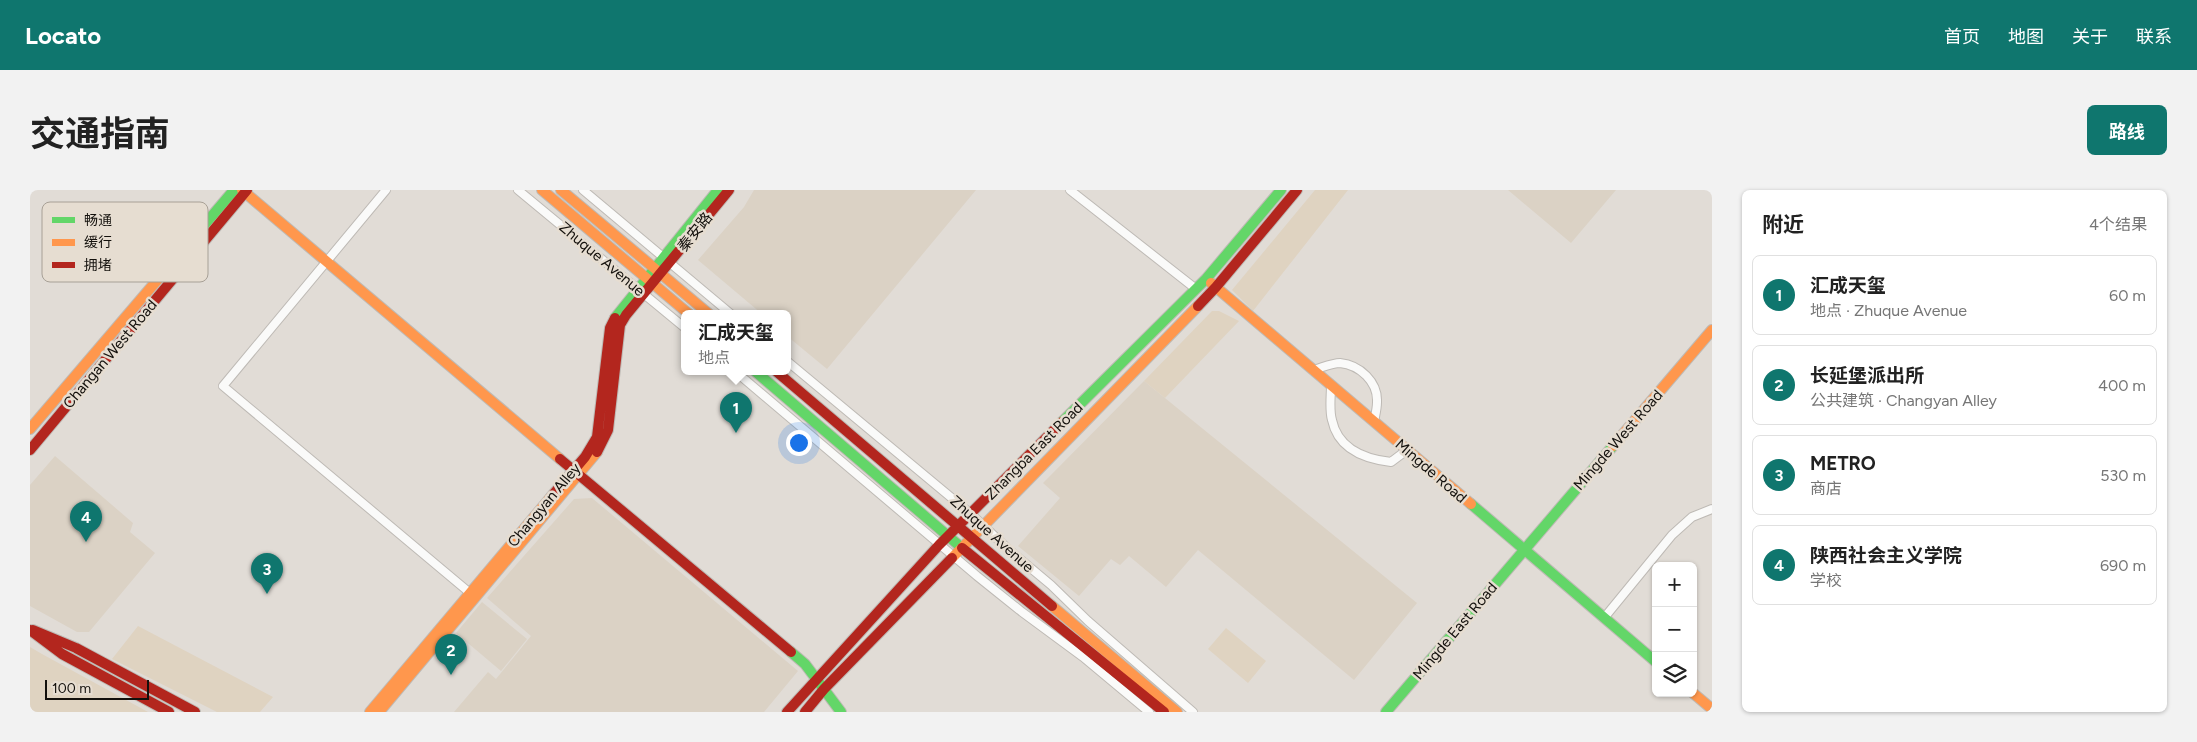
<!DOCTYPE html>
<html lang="zh">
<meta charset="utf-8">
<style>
:root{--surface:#fff;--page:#f2f2f2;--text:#222;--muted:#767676;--line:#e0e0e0;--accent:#0f766e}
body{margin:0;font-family:Figtree,"Noto Sans SC",sans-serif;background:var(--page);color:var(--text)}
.controls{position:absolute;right:15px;bottom:15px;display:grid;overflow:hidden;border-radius:8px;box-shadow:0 1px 4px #0004}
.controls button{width:45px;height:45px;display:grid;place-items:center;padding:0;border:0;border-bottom:1px solid var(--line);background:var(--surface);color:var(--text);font:25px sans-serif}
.scale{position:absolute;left:15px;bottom:12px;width:104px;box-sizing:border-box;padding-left:5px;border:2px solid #13100c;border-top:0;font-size:14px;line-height:18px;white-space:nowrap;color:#13100c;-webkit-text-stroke:4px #e6ddd1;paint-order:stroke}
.you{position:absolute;left:768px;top:252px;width:18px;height:18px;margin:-12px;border:4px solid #fff;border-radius:50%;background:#1a73e8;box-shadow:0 0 0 8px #1a73e833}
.badge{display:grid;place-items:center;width:32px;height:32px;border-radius:50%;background:var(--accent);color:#fff;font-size:16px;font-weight:700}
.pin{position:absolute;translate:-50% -41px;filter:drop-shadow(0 1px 2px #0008)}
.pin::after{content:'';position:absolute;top:26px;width:18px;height:15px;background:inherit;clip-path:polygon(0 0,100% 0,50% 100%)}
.popup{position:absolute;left:651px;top:120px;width:110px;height:65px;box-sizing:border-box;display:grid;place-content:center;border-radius:8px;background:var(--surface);filter:drop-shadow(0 1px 4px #0005);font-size:16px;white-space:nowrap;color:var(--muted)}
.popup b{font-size:19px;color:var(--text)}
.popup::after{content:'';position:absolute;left:50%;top:100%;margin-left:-10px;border:10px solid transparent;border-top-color:var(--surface)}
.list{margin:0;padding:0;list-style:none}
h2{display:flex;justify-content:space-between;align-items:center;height:65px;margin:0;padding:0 20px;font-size:21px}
h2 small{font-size:16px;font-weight:400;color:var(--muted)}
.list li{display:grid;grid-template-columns:32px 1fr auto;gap:15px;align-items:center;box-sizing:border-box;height:80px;margin:0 10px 10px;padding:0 10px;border:1px solid var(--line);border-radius:8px}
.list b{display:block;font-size:19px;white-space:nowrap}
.list p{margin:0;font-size:16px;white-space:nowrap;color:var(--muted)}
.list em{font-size:16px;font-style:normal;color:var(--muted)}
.icon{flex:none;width:28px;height:28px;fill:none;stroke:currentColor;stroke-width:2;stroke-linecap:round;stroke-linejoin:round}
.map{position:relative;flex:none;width:1682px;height:522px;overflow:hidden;border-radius:8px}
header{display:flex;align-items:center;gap:30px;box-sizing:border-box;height:70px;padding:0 25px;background:var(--accent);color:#fff}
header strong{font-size:24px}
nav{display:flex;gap:28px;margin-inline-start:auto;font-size:18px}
.intro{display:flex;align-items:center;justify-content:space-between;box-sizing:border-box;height:120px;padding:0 30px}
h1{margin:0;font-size:35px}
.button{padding:12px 22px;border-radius:8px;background:var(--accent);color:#fff;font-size:18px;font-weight:700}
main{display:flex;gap:30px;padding:0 30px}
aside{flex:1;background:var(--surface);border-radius:8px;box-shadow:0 1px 4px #0004}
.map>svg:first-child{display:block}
</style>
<header>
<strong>Locato</strong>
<nav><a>首页</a><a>地图</a><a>关于</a><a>联系</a></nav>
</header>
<div class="intro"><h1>交通指南</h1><a class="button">路线</a></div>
<main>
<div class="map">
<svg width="1682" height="522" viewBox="0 0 1682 522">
<rect width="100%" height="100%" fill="#e1dcd6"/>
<path fill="#dbd2c5" d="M724,0H946L797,179L757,146V124H732L668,70L714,17Z
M1478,0H1586L1541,53Z
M1114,191L1387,413L1324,490L1168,360L1136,397L1099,366L1090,375L1081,369L1049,406L988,356L1030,308L1013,293Z
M25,266L103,333L100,342L125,363L59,442H47L0,416V295Z
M562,308L768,481L734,522H424L458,482L466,489L501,446L457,408L544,309Z
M452,412L497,449L471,481L426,443Z"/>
<path fill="#dfd3c1" d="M1285,0H1318L1223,121L1202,100Z
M1182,121H1189L1209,131L1135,208L1114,191Z
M108,436L243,507L230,522H187L82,469Z
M1196,438L1236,471L1218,493L1178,459Z
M0,457L12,464L118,522H0Z"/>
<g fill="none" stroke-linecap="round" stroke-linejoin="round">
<g stroke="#bebab5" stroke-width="10">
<path id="street" d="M356,0L193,196L440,403
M488,0L655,138
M553,0L701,124
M1040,0L1166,99
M757,171L941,324L978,359L1021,395L1058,431L1163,522
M1283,180C1291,178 1302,173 1310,173C1330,175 1348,192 1347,212C1347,219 1345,226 1344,232
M706,182L947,386L992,422L1053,467L1119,522
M1301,195C1301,206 1299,220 1302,230C1308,259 1335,269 1361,272L1377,260
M1574,428L1642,345L1662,327L1682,319"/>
</g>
<g stroke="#bebab5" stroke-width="12">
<path id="fast" d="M153,60L204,0
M585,128L688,0
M726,182L932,358
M1032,232L1176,89L1251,0
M1441,314L1626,472
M761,462L775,474L811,522
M1356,522L1583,256"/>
</g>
<g stroke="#bebab5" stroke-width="12">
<path id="slow" d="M212,0L530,269
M512,0L659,124
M531,0L679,124
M1181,93L1441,314
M0,239L153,60
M1583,256L1682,140
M922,368L1168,116
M1022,416L1147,522
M1663,503L1682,519
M340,522L521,307
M349,522L567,262"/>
</g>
<g stroke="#bebab5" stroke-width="12">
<path id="jam" d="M1168,116L1186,97L1267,0
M747,182L1022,416
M0,260L217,0
M567,262L578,240L590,135L596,125L699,0
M530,269L761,462
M521,307L555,267L567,247L580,138L585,128
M932,358L1134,522
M0,440L32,464L139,522
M3,440L46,458L165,522
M757,522L909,355L1032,232
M775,522L794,499L922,368"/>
</g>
<use href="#street" stroke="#fafaf9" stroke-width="8"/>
<use href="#fast" stroke="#63d668" stroke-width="10"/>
<use href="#slow" stroke="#ff974d" stroke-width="10"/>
<use href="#jam" stroke="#b3261e" stroke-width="10"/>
</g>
<g text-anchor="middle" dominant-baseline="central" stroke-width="5" stroke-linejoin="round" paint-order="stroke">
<g font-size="15" fill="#13100c" stroke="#e6ddd1">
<text transform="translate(665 42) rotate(-51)">秦安路</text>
<text transform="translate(572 69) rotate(40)">Zhuque Avenue</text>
<text transform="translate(80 164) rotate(-50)">Changan West Road</text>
<text transform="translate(1588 250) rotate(-49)">Mingde West Road</text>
<text transform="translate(1004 261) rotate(-45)">Zhangba East Road</text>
<text transform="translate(1401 281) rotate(41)">Mingde Road</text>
<text transform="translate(514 315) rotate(-50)">Changyan Alley</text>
<text transform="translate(962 344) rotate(42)">Zhuque Avenue</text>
<text transform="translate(1425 441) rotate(-50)">Mingde East Road</text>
</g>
</g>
<rect x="12" y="12" width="166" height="80" rx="8" fill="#e6ddd1" stroke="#a7a096" stroke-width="1"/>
<rect x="22" y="27" width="23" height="6" fill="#63d668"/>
<rect x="22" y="49" width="23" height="7" fill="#ff974d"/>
<rect x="22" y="72" width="23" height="6" fill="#b3261e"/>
<g font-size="14" fill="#13100c">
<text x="54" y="35">畅通</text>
<text x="54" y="57">缓行</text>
<text x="54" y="80">拥堵</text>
</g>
</svg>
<div class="controls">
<button>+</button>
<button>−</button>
<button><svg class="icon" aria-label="layers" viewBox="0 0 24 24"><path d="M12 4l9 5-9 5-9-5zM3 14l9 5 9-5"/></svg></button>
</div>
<div class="scale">100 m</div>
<div class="you"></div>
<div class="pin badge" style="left:706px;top:243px">1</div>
<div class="popup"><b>汇成天玺</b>地点</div>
<div class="pin badge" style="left:421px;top:485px">2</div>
<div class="pin badge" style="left:237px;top:404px">3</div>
<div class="pin badge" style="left:56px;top:352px">4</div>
</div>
<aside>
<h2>附近<small>4个结果</small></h2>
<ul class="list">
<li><span class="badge">1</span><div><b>汇成天玺</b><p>地点 · Zhuque Avenue</p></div><em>60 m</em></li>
<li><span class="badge">2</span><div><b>长延堡派出所</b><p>公共建筑 · Changyan Alley</p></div><em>400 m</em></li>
<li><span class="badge">3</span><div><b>METRO</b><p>商店</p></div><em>530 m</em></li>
<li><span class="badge">4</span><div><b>陕西社会主义学院</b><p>学校</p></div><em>690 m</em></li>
</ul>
</aside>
</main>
